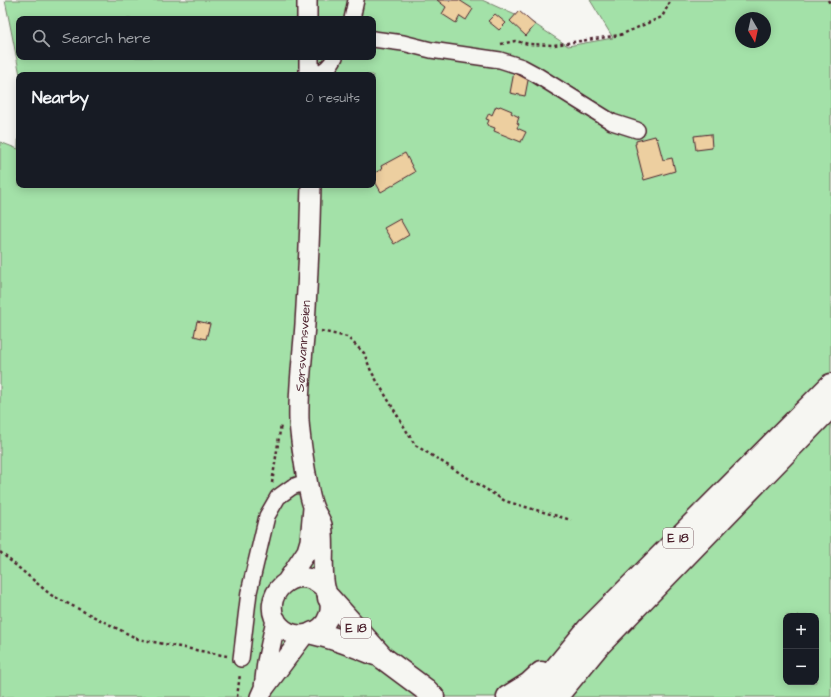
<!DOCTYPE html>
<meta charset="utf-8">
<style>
:root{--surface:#171b24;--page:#20242c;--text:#f1f3f6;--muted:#9ea1a6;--line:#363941}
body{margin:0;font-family:"Architects Daughter",sans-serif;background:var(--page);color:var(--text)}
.controls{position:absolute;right:12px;bottom:12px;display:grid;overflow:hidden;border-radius:8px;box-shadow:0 2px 10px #0003}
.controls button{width:36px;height:36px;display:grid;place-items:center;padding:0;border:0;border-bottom:1px solid var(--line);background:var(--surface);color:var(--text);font:20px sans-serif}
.compass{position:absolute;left:735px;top:12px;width:36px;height:36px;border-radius:50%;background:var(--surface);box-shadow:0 2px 10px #0003;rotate:171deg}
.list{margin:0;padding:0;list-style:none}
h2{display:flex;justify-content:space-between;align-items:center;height:52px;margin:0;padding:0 16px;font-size:17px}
h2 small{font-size:13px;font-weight:400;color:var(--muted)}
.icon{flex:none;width:22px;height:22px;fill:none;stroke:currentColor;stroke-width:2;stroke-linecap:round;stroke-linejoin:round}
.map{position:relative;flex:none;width:831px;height:697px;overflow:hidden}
.search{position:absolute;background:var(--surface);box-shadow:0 2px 10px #0003;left:16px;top:16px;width:360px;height:44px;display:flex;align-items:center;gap:10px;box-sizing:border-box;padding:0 14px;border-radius:8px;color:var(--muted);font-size:15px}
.panel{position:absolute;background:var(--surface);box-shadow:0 2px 10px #0003;left:16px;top:72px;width:360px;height:116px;border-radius:8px}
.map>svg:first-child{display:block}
</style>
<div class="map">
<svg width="831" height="697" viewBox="0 0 831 697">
<rect width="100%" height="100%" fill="#f6f6f2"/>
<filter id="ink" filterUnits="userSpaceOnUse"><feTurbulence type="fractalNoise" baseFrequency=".025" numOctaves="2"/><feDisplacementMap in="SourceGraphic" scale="8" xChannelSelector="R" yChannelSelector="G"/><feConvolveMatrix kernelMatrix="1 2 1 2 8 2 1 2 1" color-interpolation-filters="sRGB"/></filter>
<g filter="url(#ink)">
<path fill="#a3e1a8" stroke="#76806a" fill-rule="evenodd" d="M5,0H482L533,23L568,46L613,38L590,0H831V697H0V142L18,149L19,112V185H373V75H20ZM741,18H765V42H741ZM19,19H373V57H19ZM786,616H816V682H786Z"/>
<path fill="#edcfa0" stroke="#4a1f2b" d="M437,0H459L473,9L466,20L460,16L456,23L442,14L446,7Z
M519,11L535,25L526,36L510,21Z
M495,14L506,23L499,30L488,21Z
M514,72L529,75L525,96L510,93Z
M496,106L499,107L500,106L512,111L511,113L519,117L517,123L519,124L517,128L526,132L521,142L494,131L495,128L487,125L489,120L486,119L489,113L492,115Z
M711,134L712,148L696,150L694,136Z
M655,136L656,139L657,138L663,160L672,158L675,171L644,180L635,144H636V141Z
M405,153L415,172L381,192L373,178V174L382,169L381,166Z
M400,219L409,235L394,244L384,228Z
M197,321L210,324L206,339L194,336Z"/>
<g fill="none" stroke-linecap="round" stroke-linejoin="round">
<g stroke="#4a1f2b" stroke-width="18">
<path id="minor" d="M352,19L356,0
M373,39L403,43L431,50L500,60L522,67L535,74L612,122L637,130
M315,75C325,71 330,67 335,57
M241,659L249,592L267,516L278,497L292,487L308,481"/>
</g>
<g stroke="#4a1f2b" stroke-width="22">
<path id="major" d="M307,0V19
M309,57V75
M311,185C310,231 308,277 305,324C303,356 298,388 299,420C300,438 303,456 306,474C308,484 309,496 313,506C315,513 320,518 322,525C326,546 320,572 326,591C329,599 332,606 329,615C323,635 295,642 280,626C255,599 296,556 326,590
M287,581L307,551L310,541L313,508
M265,687L304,635
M260,697L264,688L267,662L276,620"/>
</g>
<g stroke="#4a1f2b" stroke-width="25">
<path id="highway" d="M329,598L383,658L426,690L433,697
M313,633C335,638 354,645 375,654
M508,697L529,684L541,673
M532,697L589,628L831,385
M556,697L597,647L828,409"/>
</g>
<path stroke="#4a1f2b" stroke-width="2.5" stroke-dasharray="3 3" stroke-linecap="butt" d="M828,0L831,5
M501,44L515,41L529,44L554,45L620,35L662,17L671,0
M321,331L347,337L364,353L371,371L415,445L505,501L571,520
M272,483L281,424
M0,552L51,595L138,639L227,656
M237,697L240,674"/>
<use href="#minor" stroke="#f6f6f2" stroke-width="15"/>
<use href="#major" stroke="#f6f6f2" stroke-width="19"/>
<use href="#highway" stroke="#f6f6f2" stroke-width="22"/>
</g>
</g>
<g text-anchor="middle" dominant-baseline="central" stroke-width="3" stroke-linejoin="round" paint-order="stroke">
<g fill="#f6f6f2" stroke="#7e6067" stroke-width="1">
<rect x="663" y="528" width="30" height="20" rx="3"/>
<rect x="341" y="618" width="30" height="20" rx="3"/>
</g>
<g font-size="12" font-weight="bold" fill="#4a1f2b">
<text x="678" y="538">E 18</text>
<text x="356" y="628">E 18</text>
</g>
<g font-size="13" fill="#4a1f2b" stroke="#f6f6f2">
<text transform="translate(303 346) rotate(-86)">Sørsvannsveien</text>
</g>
</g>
</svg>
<div class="controls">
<button>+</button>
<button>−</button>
</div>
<svg class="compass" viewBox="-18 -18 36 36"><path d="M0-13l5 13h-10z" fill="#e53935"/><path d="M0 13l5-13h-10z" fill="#9ea1a6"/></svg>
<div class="search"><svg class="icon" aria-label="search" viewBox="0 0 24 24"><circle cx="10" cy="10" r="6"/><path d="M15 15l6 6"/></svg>Search here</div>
<section class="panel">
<h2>Nearby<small>0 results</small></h2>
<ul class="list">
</ul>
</section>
</div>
